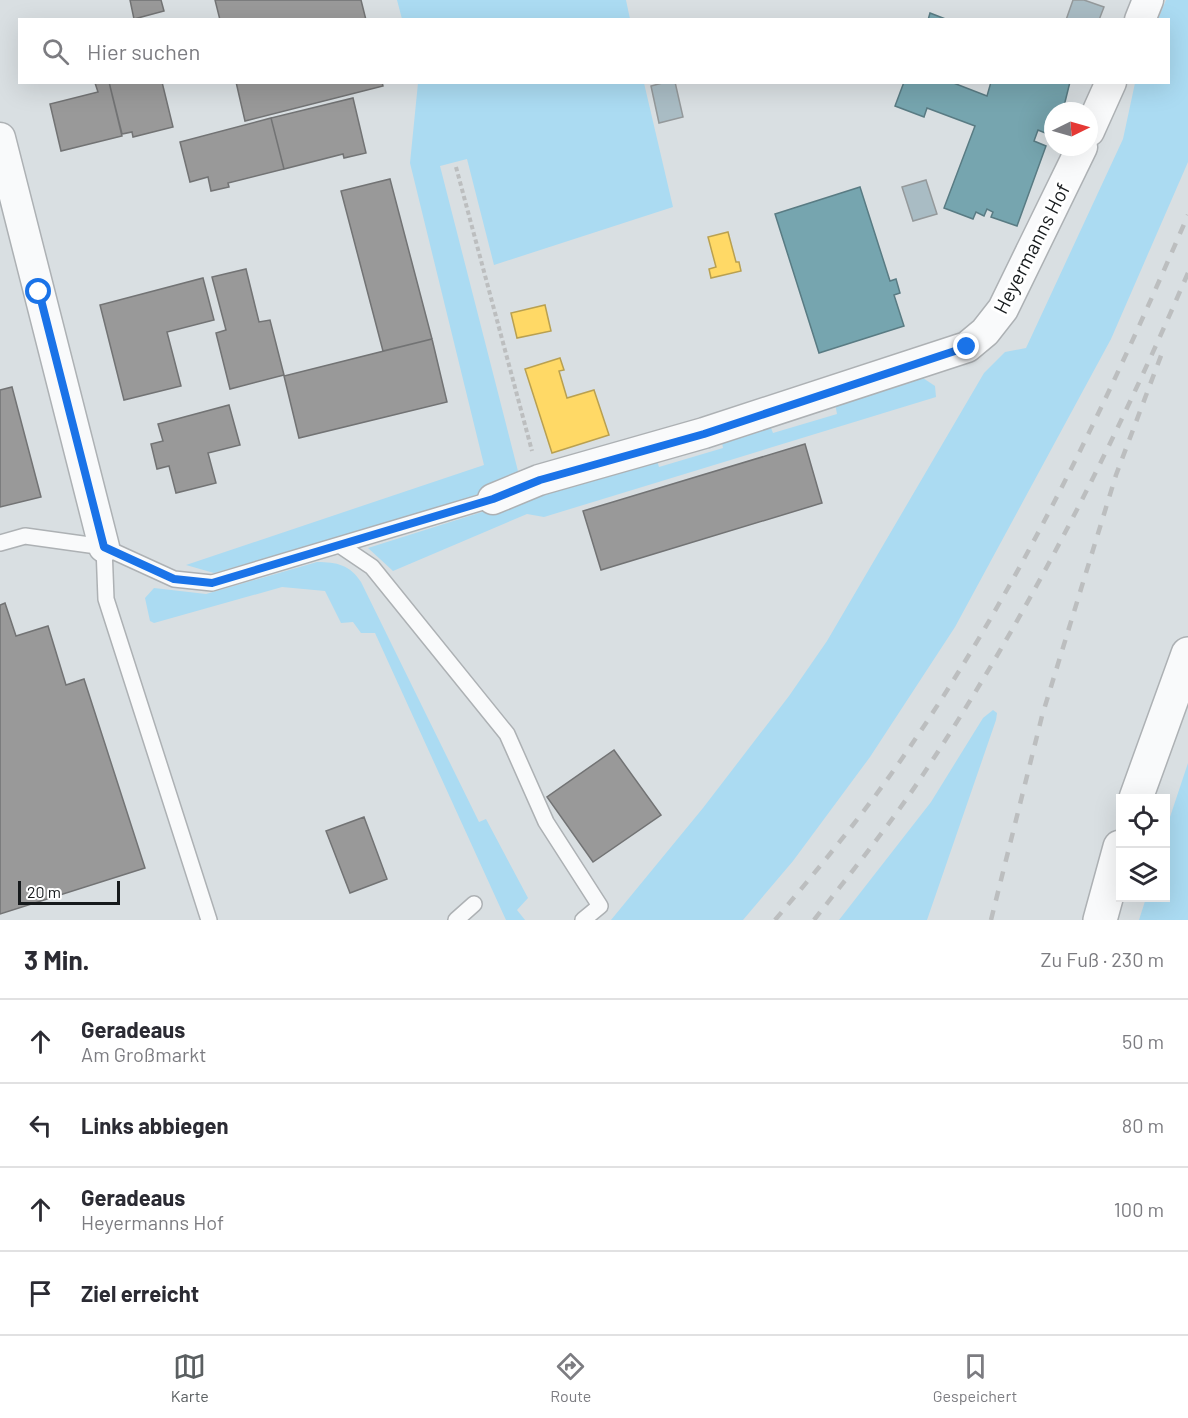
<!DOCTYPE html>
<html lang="de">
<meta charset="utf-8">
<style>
:root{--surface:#fff;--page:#f2f2f3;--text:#2b2b33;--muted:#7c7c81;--line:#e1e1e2;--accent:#5a5f61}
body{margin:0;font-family:Barlow,sans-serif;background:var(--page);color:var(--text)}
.controls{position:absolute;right:18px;bottom:18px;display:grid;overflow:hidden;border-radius:0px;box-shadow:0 6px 24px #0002}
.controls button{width:54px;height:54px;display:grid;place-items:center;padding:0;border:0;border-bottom:2px solid var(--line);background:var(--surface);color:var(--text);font:30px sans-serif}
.compass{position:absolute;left:1044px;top:102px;width:54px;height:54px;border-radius:50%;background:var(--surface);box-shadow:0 6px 24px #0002;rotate:85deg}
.scale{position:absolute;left:18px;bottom:15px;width:102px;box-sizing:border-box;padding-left:6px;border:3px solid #161a1c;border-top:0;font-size:16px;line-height:21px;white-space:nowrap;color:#161a1c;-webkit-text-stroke:4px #fff;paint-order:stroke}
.stop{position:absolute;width:18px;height:18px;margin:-14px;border:4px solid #1a73e8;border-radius:50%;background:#fff}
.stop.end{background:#1a73e8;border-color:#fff;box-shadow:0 2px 6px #0008}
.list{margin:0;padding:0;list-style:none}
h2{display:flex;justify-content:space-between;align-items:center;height:78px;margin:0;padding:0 24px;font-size:26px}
h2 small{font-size:20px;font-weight:400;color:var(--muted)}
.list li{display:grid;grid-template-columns:39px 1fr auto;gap:18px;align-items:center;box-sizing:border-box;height:84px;padding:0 24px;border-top:2px solid var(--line)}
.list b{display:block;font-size:22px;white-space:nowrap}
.list p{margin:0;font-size:20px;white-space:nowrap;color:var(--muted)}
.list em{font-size:20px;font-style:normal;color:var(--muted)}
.icon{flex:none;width:33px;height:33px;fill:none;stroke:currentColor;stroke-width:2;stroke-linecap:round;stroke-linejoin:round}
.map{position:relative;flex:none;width:1188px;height:920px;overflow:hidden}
.search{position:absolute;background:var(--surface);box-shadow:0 6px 24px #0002;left:18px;right:18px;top:18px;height:66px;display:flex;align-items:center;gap:15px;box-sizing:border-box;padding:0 21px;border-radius:0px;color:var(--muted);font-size:22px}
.sheet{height:414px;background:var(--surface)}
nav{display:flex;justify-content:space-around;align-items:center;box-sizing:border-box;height:84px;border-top:2px solid var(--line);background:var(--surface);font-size:16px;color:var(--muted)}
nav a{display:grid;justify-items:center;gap:3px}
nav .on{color:var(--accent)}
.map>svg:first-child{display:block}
</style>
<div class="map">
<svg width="1188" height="920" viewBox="0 0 1188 920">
<rect width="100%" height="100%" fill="#d9dfe2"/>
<path fill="#abdbf2" d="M397,0H626L630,19H402Z
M1166,0H1188V162L1111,339L955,627L870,757L793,861L743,920H611L703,808L789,696L827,641L984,373L1005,352L1026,348L1123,139L1135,83L1168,82V20L1158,19Z
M418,83H644L673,207L494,265L467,159L440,166L519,475L491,490L412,516L214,573L186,565L484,465L410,163Z
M923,378L935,386L936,397L544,517L527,514L393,571L368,548L656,457L659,467L723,448L721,437L769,423L773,433L837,414L835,403Z
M317,562C337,562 350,565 361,582L479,822L486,819L528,898L517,910L525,920H506L375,633H361L353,622L341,623L325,591L282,587L154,623L150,621L145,598L154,588L206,594Z
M993,710L997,713L996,720L927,920H839L931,802L983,718Z
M1188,763V920H1139L1146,898H1166V829Z"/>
<path fill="#ffd966" stroke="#b9a050" stroke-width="1.5" d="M728,232L736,262H739L741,271L711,278L709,269L716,267L708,237Z
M545,305L551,331L517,338L511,313Z
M560,358L564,370L559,371L567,398L594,390L609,435L552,453L525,369Z"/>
<path fill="#76a5af" stroke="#597b83" stroke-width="1.5" d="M930,13L948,20H928Z
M904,82H951L987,96L991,82H1070L1063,110L1053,111L1050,135L1038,130L1034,141L1046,146L1017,226L991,217L993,212L987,209L984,216L976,212L973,219L944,208L975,126L927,108L924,117L895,106Z
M860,187L890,281L896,279L900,293L894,295L904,326L819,353L775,214Z"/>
<path fill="#999" stroke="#727374" stroke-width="1.5" d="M130,0H161L164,11L134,19Z
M215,0H361L366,20H220Z
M109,82L122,136L61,151L50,104L98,92L95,83Z
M109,82H162L173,127L133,137L132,132L122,134Z
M236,82H382L383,86L245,121Z
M353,98L366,153L344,158L343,154L284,169L271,118Z
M271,118L284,169L228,183L229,187L211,191L208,177L190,182L180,142Z
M390,179L432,339L383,351L341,191Z
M246,269L259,322L270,320L284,375L230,389L216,333L226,330L212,277Z
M203,278L214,320L167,332L181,386L124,400L100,305Z
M432,339L447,402L299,438L284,376Z
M12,387L41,497L0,507V390Z
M229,405L240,445L208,453L216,483L176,493L169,466L157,469L151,444L163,441L158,424Z
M805,444L822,503L601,570L583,511Z
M5,603L16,636L48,626L66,685L84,679L145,868L0,914V605Z
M614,750L661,815L593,862L547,797Z
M364,817L387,879L350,893L326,831Z"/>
<path fill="#a9bcc4" stroke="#94999b" stroke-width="1.5" d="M1073,0H1084L1104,7L1099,20H1066Z
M666,82H675L683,117L659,123L651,86Z
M926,180L937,214L913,221L902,187Z"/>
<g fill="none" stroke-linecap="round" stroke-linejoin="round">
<g stroke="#adb1b4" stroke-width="18">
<path id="lane" d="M0,543L25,536L104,547L174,579L212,583L493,499
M341,546L372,567L507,734L546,822L600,906L583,920
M104,547L106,599L209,920
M456,920L474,904"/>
</g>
<g stroke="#adb1b4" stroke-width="33">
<path id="street" d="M1140,20L1148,0
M1089,131L1111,82
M0,138L104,547
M493,499L539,480L704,433L967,347L985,332L1003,309L1082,147"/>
</g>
<g stroke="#adb1b4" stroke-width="36">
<path id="secondary" d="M1136,798L1188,654
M1100,920L1120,847"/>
</g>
<path stroke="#bcbebf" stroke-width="4" stroke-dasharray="4.5 3" stroke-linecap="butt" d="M456,167L532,451"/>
<use href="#lane" stroke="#f9fafb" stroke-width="15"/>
<use href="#street" stroke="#f9fafb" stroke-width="30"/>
<use href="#secondary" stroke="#f9fafb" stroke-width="33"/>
<path stroke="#bcbebf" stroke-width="4.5" stroke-dasharray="10 10" stroke-linecap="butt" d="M775,920C819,868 862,816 901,760C1018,591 1107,403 1188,215
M814,920C853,870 894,820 928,767C1031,610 1114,444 1188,273
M991,920L1042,716L1116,475L1162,353"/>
</g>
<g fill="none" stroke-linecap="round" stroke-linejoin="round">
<path stroke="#1a73e8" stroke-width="8" d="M39,292L104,547L174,579L212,583L493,499L540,480L704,434L967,347"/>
</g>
<g text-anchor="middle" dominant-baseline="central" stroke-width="6" stroke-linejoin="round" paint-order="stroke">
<g font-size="20" fill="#161a1c" stroke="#fff">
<text transform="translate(1031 248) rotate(-63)">Heyermanns Hof</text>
</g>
</g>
</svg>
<div class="controls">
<button><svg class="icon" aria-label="locate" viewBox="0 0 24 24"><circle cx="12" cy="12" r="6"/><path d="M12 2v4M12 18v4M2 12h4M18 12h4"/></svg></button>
<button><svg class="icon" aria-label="layers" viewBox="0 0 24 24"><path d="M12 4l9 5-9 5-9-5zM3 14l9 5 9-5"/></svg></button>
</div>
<svg class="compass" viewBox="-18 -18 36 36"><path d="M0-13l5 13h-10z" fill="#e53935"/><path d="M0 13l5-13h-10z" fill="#7c7c81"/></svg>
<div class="scale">20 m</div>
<div class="stop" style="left:39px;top:292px"></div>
<div class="stop end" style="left:967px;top:347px"></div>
<div class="search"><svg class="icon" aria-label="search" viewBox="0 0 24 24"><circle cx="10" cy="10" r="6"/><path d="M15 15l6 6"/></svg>Hier suchen</div>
</div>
<section class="sheet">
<h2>3 Min.<small>Zu Fuß · 230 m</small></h2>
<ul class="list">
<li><svg class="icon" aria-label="ahead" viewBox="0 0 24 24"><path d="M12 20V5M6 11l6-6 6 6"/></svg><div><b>Geradeaus</b><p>Am Großmarkt</p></div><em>50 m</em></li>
<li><svg class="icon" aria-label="left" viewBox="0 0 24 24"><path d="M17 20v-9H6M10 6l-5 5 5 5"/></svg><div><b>Links abbiegen</b></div><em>80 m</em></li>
<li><svg class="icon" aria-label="ahead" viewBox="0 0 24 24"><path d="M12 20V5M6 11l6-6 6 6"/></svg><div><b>Geradeaus</b><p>Heyermanns Hof</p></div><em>100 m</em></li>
<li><svg class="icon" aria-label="arrive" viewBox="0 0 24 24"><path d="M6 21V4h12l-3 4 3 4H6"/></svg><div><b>Ziel erreicht</b></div></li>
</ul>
</section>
<nav>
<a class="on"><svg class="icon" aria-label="map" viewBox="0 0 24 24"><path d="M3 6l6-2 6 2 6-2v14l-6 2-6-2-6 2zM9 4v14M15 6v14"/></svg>Karte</a>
<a><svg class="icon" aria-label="directions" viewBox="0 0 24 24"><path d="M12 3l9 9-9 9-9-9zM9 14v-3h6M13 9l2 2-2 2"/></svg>Route</a>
<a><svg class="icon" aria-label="saved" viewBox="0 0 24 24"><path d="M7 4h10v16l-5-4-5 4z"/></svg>Gespeichert</a>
</nav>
